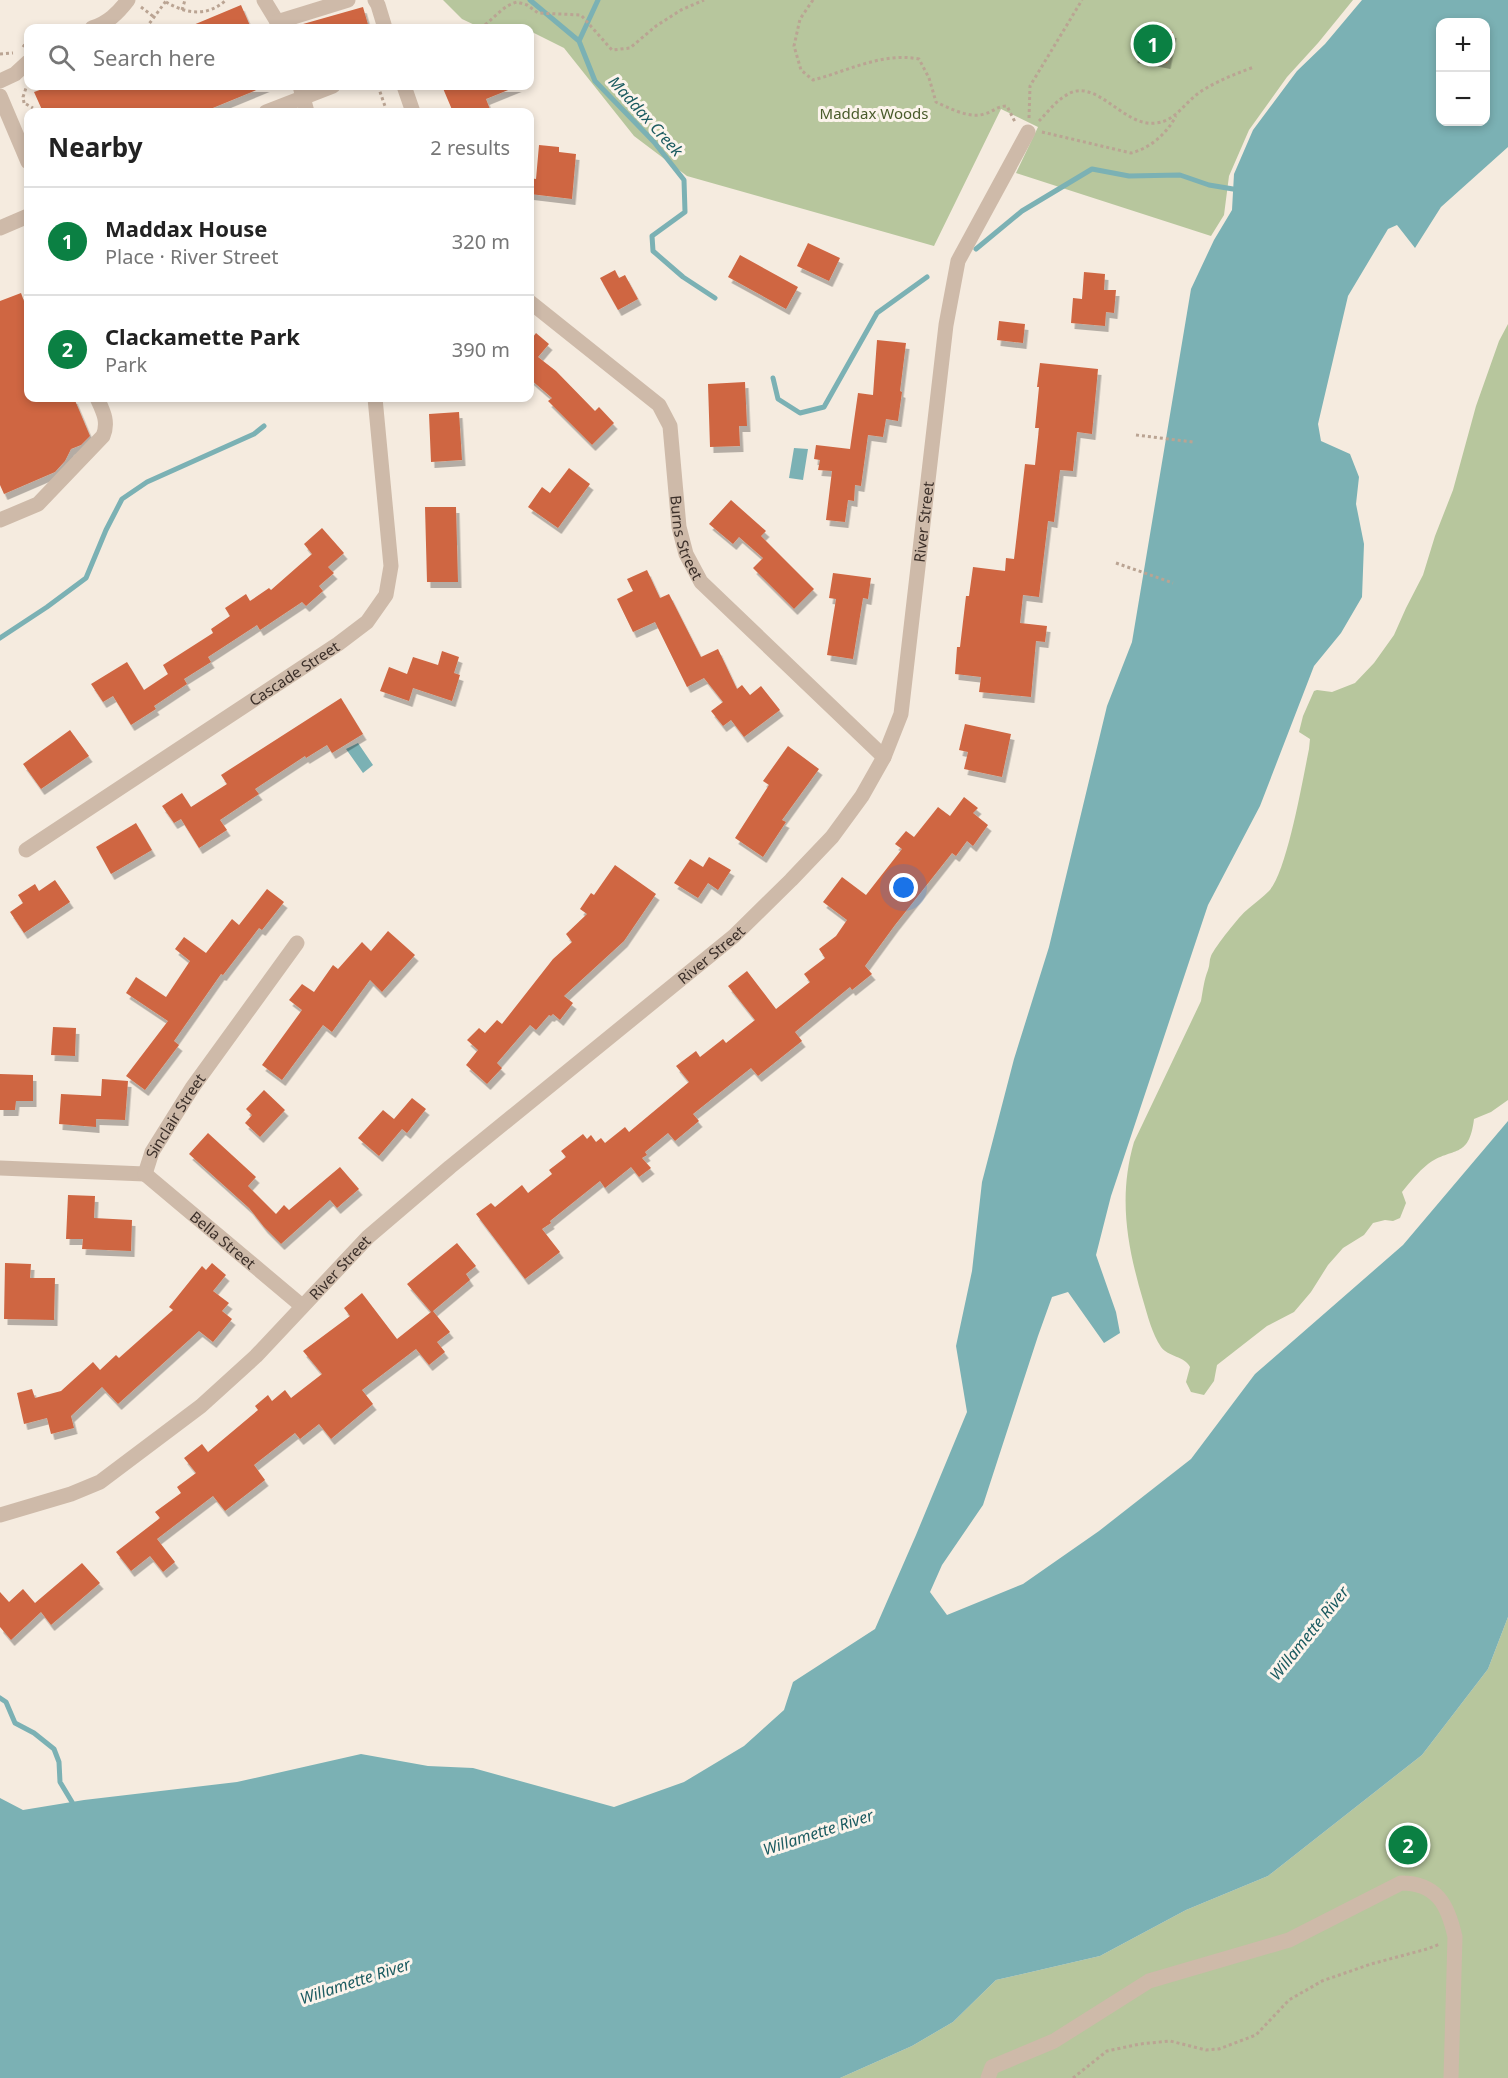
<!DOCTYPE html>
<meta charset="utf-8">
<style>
:root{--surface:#fff;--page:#f2f2f2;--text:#222;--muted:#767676;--line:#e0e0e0;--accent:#0b8043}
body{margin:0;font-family:"Noto Sans",sans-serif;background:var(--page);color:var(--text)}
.controls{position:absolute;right:18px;top:18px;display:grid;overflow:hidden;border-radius:12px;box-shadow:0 3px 9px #0003}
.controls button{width:54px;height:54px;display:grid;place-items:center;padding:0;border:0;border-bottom:2px solid var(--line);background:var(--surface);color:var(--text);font:30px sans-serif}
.you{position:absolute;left:904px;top:888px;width:21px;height:21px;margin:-15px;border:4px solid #fff;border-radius:50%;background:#1a73e8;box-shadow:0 0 0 9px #1a73e833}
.badge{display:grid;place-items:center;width:39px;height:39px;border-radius:50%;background:var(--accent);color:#fff;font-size:20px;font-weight:700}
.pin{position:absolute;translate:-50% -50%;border:3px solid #fff;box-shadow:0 2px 6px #0006}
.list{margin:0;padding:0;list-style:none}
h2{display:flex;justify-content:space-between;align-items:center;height:78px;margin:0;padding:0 24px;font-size:26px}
h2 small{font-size:20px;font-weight:400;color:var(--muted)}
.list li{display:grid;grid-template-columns:39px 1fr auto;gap:18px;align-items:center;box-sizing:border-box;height:108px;padding:0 24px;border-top:2px solid var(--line)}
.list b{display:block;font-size:22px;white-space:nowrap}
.list p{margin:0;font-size:20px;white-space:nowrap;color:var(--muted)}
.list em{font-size:20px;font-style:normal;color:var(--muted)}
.icon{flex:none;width:33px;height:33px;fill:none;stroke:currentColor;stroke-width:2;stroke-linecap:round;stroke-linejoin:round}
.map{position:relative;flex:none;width:1508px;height:2078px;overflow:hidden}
.search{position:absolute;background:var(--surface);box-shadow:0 3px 9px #0003;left:24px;top:24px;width:510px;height:66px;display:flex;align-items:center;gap:15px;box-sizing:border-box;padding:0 21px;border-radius:12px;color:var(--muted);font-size:22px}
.panel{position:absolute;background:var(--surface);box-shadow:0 3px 9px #0003;left:24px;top:108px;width:510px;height:294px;border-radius:12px}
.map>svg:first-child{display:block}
</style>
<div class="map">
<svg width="1508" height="2078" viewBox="0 0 1508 2078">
<defs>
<filter id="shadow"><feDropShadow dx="3.5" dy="6" stdDeviation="0" flood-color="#0004"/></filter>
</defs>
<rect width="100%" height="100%" fill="#f5ebdf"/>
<path fill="#b7c69d" d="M443,0H1353L1318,43L1287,77L1249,130L1229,176L1224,215L1211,236L1016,173L1038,127L1001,109L934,246L687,176L634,136L564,48L530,31V28L518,26L513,28H481L462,19Z
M1508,324V1100L1491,1112L1474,1119C1469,1160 1453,1146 1428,1164C1418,1172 1410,1182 1402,1192L1406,1203L1400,1218L1393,1221L1385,1220L1373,1223L1364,1235L1343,1248L1328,1265L1311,1292L1294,1312L1267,1326L1217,1365L1214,1381L1204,1395L1191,1392L1186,1382L1190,1367C1185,1356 1168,1357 1161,1347C1152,1333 1148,1317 1143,1300C1127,1246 1118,1197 1134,1142L1201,1001C1203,990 1204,980 1208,970C1210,965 1209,960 1211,956C1215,947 1240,915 1248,909C1255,903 1263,897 1269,891C1287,872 1303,778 1309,749L1310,739L1299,732L1303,716L1314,691L1317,690L1332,692L1355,683L1374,663L1394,635L1406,608L1423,575L1435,536L1453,490L1476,406L1499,341Z
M1508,1617V2078H840L912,2046L953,2022L996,1980L1100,1956L1186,1910L1268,1876L1422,1755L1488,1669Z"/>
<path fill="#7bb1b4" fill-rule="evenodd" d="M1362,0H1508V147L1441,207L1415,248L1397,225L1388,229L1348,296L1318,424L1321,441L1350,454L1359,477L1356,504L1364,544L1362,597L1341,633L1314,666L1260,806L1208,905L1111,1196L1096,1255L1116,1312L1120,1333L1104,1343L1068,1292L1052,1297L1038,1336L983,1505L942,1565L930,1592L947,1615L1023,1584L1099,1531L1191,1459L1255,1374L1403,1245L1508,1121V1617L1488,1669L1422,1755L1268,1876L1186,1910L1100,1956L996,1980L953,2022L912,2046L840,2078H0V1798L23,1810L84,1800L237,1782L361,1754L428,1766L473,1768L614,1807L684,1782L744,1746L784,1710L793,1682L875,1629L916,1535L967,1412L956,1346L972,1271L982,1182L1014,1059L1049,947L1107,706L1132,642L1191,289L1214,240L1232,210L1234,174L1253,130L1297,71L1325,44ZM1486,22V122H1440V22Z
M794,448L808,449L803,480L789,478Z
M358,743L373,765L363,773L346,749Z"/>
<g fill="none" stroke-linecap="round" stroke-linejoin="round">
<path stroke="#7bb1b4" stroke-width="5" d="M530,0L579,41L595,81L654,142L684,180L685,212L652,236L653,251L683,277L715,298
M579,41L598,0
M976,249L1022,211L1092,169L1129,176L1180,175L1209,185L1233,189
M773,378L778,399L800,413L824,407L877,313L927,277
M0,638L47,607L86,578L106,530L122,499L147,482L254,434L264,426
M0,1698L6,1702L15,1723L34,1733L54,1749L59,1762L60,1782L72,1802"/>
</g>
<path fill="#cf6642" filter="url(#shadow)" d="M241,5L251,28H186Z
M363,7L369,28H304L303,24Z
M1140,26L1173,32L1167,63L1134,57Z
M51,86H266L203,112H43L34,92Z
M442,86H518L486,99L491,112H453Z
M539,145L559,147V152L576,154L572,199L530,194V178L536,179Z
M808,243L840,258L829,281L797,266Z
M740,255L798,287L786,309L728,277Z
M615,270L619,278L625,275L638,299L618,310L600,278Z
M1084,272L1105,274L1104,290H1116L1114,313L1106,312L1105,326L1071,323L1073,298L1082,299Z
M21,293L28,312V398H74L90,436L81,445L71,449L65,461L55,472L4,494L0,485V301Z
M999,321L1025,324L1023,343L997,340Z
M536,333L549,344L538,357L556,371L595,411L599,407L614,423L592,445L548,401L552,398L530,379V341Z
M877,340L906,343L900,391L902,392L898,421L886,419L883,437L868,435L861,486L855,485L854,501L848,500L845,522L826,520L832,471L818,470L820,460L814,459L816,445L850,449L858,393L873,395Z
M1040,363L1098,369L1092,434L1077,432L1073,471L1060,470L1054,522L1048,521L1039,597L1023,595L1020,623L1047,626L1045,642L1036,641L1031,697L979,692L981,677L955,674L957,647H960L966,596H969L973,567L1005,571L1006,558L1014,559L1025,464L1035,465L1039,428H1035L1039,387H1037Z
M745,382L747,426H739L740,446L710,447L708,384Z
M459,412L462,460L431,462L429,414Z
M569,468L590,484L558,528L528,507L542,487L550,493Z
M731,500L766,531L761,536L814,589L794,609L753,568L763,558L739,537L733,544L709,524Z
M425,507H456L458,582H427Z
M322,528L344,553L328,567L334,573L319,586L323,591L306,606L302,602L260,630L257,625L208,657L211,662L184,679L187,684L154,706L156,709L131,725L113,696L103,702L91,684L127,662L144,690L168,674L163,665L213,633L211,629L230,616L225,608L246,594L250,601L269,588L271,590L312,554L304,544Z
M647,570L660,598L669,594L701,657L718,649L737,689L742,685L750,695L761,686L780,710L744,737L731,720L723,726L711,711L723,702L704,678L687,687L655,622L633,632L617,599L633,591L627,579Z
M833,573L871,578L868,599L863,598L853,659L827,655L836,599L829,598Z
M442,651L459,657L454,673L460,675L452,701L413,688L409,701L380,691L389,667L407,674L413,657L438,665Z
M341,698L363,734L332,753L327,745L306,758L305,756L255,789L259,794L220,820L227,830L199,848L181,819L174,823L162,806L182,793L191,807L227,784L221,775Z
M965,724L1011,734L1002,777L964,769L968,752L959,750Z
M70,730L89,756L41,789L23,764Z
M788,746L819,769L782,820L786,822L763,857L735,838L769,785L763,781Z
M964,797L978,808L973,813L988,825L973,846L967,841L956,856L952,853L895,925L865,966L872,974L852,990L850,987L795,1032L802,1041L758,1076L751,1068L693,1114L699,1121L675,1141L668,1133L645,1152L647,1155L642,1158L651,1168L639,1177L631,1167L605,1188L600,1181L550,1221L551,1223L542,1229L560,1252L525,1279L476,1214L491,1203L495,1207L522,1185L528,1193L552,1174L549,1170L566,1157L561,1151L583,1134L587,1139L591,1135L596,1142L601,1138L605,1143L625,1127L629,1132L689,1082L676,1066L696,1051L700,1057L723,1039L726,1043L755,1020L728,986L747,971L776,1009L810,982L804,974L825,958L819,949L836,936L847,920L823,902L842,877L866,895L902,849L895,844L906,831L914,837L938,807L950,816Z
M136,823L152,850L111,874L96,847Z
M709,857L731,870L718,890L708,883L698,898L674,883L690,859L703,867Z
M615,865L656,894L624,941L564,996L573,1003L560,1020L553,1014L551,1016L549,1015L536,1030L530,1025L497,1063L502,1068L487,1084L466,1065L478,1050L467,1040L479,1028L485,1033L497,1020L502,1024L553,959L572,942L566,934L587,914L580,909L591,893L594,895Z
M55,880L70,902L24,933L10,912L23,903L18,895L35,884L39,891Z
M267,889L284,902L262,930L259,928L223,975L221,974L174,1041L179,1045L145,1090L126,1076L168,1021L126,993L136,977L166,997L190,961L175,949L184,937L206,953L232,919L239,925Z
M388,931L415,955L382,992L370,980L332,1032L323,1025L282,1080L262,1065L302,1010L289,1000L302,984L314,992L333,965L338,969L362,942L371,951Z
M53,1027L76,1028L75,1056L51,1055Z
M0,1074L33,1075V1101H16L15,1110H0Z
M102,1079L128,1081L125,1120L96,1119V1127L59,1124L61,1094L101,1096Z
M264,1090L285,1110L260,1137L245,1123L252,1115L246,1109Z
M412,1098L426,1109L407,1133L402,1129L379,1156L358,1138L383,1110L394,1119Z
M208,1133L256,1177L248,1186L276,1214L284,1205L289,1210L340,1167L359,1189L337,1208L330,1200L281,1244L264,1227L249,1208L189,1154Z
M68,1195L95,1196L94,1218L132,1220L131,1251L82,1249L83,1239H66Z
M457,1243L476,1266L466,1274L470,1280L433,1311L450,1332L437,1342L445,1352L429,1365L416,1349L362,1390L373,1404L331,1439L319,1424L300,1439L295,1433L254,1465L265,1480L225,1511L213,1496L157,1539L175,1562L163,1572L150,1556L131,1571L116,1552L160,1518L155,1512L181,1493L177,1487L196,1473L184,1458L202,1444L208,1452L258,1410L255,1406L268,1395L272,1401L285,1390L291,1398L322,1374L303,1351L350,1316L344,1308L362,1293L397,1339L431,1312L407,1284Z
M5,1263L31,1264L30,1278H55L54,1320L4,1319Z
M212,1263L226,1275L213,1291L229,1303L222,1311L232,1319L213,1342L199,1331L118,1404L102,1387L71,1416L74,1428L51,1434L47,1418L24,1424L17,1393L32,1389L35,1398L61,1391L93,1362L100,1370L116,1355L119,1358L173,1310L169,1307L202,1266L206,1270Z
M82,1563L100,1583L51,1625L41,1612L11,1640L0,1627V1592L9,1602L23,1589L35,1603Z"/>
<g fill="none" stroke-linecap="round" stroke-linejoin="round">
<path stroke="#baa493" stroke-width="3" stroke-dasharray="3 3" stroke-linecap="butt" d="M813,0L800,19L794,46L801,70L813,80C848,71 882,52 919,59L929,78L936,102C949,108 970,119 984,114C993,112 997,106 1007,106L1015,122
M166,2C186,14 208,17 226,0
M141,7L154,17
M182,10L185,0
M146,28L166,1
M480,28C493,21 501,6 517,2L527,5L538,13L581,15L612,50L630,48L656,26L681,10L704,0
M23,47L28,40
M0,54L13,53
M378,86L387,112
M24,103L23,97L26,88
M26,104L33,108
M1029,118L1030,86L1082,0
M1039,121C1047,113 1055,102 1065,96C1095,74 1123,128 1156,123C1176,121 1184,103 1200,92C1217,81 1235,74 1254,67
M1042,132L1131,153C1151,148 1167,133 1176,116
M1136,435L1193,442
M1116,563L1173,583
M1073,2078L1107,2051L1140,2044L1170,2041L1206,2050L1219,2049L1256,2035L1289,2000L1322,1981L1371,1964L1427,1949L1440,1944"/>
<g stroke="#cebaa9" stroke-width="15">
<path d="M264,0L281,28"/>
<path d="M375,0L378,5L385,28"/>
<path d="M277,22L348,0"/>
<path d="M92,28C108,23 118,13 128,0"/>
<path d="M0,81L15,74L28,62"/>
<path d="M300,86L307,112"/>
<path d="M404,86L413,112"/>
<path d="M0,96L28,162"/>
<path d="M266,112L333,86"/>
<path d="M0,228L28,216"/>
<path id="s1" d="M530,302L659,405L670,426L679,527L686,554L701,582L884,757"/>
<path d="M0,520L38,504L103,436C109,422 103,411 97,398"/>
<path id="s2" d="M26,850L338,644L367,622L386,595L391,566L375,398"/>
<path d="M0,1168L145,1174"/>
<path id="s3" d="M145,1174L152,1152L192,1088L297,943"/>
<path id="s4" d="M145,1174L302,1306"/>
<path id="s5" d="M0,1515L71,1494L100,1482L201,1406L256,1356L368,1237L450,1167L734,936L791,880L832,837L862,796L884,757L901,714L946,325L958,261L1028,132"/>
<path d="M988,2078L992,2067L1054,2041L1149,1981L1289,1940L1401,1883C1437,1883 1448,1905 1455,1937L1451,2078"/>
</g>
</g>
<g text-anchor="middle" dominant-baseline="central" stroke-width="6" stroke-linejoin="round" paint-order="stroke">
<g font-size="15" fill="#495b2b" stroke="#fcf4ec">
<text x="874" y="113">Maddax Woods</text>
</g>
<g font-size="15" fill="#3b2f29" stroke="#fcf4ec">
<text stroke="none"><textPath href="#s5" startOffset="1418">River Street</textPath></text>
<text stroke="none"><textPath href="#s1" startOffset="302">Burns Street</textPath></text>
<text stroke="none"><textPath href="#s2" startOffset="321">Cascade Street</textPath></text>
<text stroke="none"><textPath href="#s5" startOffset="914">River Street</textPath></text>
<text stroke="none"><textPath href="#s3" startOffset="66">Sinclair Street</textPath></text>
<text stroke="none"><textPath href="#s4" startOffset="102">Bella Street</textPath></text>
<text stroke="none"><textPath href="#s5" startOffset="428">River Street</textPath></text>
</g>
<g font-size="16" font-style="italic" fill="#1b5b60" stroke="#fcf4ec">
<text transform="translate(646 116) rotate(48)">Maddax Creek</text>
<text transform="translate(1309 1633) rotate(-51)">Willamette River</text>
<text transform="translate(818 1832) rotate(-18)">Willamette River</text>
<text transform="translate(355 1981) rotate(-18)">Willamette River</text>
</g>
</g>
</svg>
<div class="controls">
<button>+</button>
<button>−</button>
</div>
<div class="you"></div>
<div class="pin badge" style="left:1153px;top:44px">1</div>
<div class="pin badge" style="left:1408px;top:1845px">2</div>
<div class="search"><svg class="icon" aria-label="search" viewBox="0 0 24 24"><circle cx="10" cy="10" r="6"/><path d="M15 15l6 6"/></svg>Search here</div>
<section class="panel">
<h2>Nearby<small>2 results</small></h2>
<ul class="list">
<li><span class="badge">1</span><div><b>Maddax House</b><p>Place · River Street</p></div><em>320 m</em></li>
<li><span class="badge">2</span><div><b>Clackamette Park</b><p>Park</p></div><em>390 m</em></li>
</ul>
</section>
</div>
